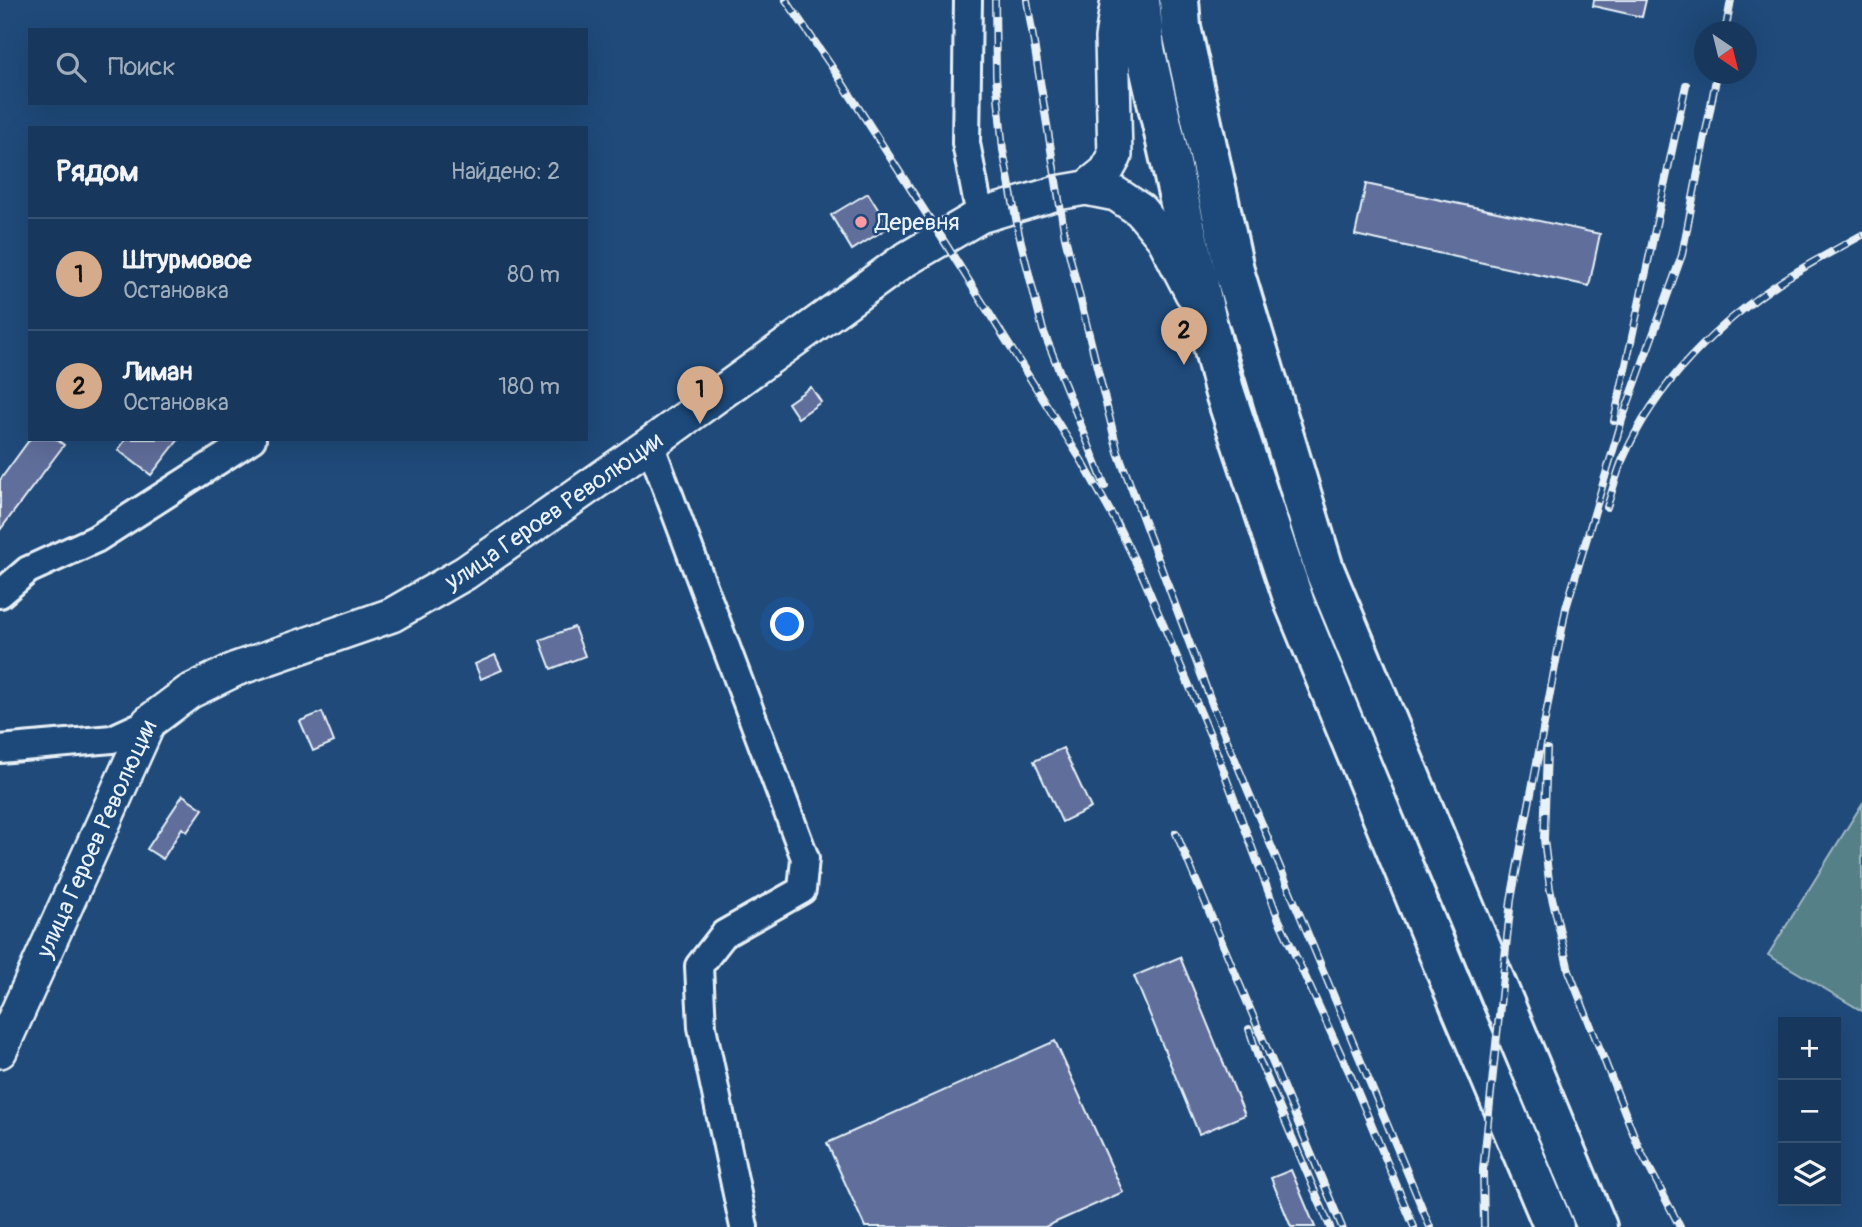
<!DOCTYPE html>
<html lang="ru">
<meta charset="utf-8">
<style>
:root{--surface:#17385c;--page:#244365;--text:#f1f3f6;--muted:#9eacbb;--line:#365272;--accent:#d6ab8b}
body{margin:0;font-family:Pangolin,sans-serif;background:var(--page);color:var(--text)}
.controls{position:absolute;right:21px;bottom:21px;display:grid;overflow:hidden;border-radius:0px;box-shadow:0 7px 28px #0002}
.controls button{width:63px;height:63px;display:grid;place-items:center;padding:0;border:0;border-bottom:2px solid var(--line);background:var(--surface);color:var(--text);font:35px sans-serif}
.compass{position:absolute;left:1694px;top:21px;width:63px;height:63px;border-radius:50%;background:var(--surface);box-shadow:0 7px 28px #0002;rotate:145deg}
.you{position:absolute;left:788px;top:625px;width:24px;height:24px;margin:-18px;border:5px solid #fff;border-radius:50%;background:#1a73e8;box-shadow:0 0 0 10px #1a73e833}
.badge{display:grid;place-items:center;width:46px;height:46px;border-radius:50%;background:var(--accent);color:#111;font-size:23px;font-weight:700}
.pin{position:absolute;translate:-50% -58px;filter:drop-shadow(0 2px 4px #0008)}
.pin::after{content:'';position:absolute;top:37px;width:24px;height:21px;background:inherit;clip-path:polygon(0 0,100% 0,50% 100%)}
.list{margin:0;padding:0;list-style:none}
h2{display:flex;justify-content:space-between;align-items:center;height:91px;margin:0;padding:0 28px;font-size:30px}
h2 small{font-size:23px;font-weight:400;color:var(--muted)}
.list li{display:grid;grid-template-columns:46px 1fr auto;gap:21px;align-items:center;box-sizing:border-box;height:112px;padding:0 28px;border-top:2px solid var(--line)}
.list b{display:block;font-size:26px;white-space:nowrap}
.list p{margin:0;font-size:23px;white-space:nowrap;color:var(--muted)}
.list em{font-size:23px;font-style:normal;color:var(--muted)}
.icon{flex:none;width:38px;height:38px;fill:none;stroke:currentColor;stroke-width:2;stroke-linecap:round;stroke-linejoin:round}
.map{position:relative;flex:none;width:1862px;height:1227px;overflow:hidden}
.search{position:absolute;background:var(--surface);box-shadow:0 7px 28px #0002;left:28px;top:28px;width:560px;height:77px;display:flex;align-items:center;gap:18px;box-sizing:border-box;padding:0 24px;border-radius:0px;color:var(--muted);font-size:26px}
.panel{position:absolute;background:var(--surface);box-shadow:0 7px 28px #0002;left:28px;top:126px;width:560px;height:315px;border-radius:0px}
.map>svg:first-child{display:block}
</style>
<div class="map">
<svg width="1862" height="1227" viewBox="0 0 1862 1227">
<rect width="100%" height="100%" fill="#1f4a7a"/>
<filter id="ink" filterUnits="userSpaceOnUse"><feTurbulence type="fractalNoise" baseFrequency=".0143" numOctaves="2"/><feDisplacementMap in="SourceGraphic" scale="14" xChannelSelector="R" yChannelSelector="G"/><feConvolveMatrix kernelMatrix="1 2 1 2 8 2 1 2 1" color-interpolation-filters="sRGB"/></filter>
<g filter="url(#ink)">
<path fill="#578087" stroke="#a0b8c0" stroke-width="2" d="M1862,804V1011L1768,955Z"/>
<path fill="#606e9b" stroke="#e8f1f8" stroke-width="2" d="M1594,0H1646L1642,17L1593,6Z
M1366,184L1600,234L1589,286L1355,235Z
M868,193L889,227L852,250L831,215Z
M811,387L821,402L798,418L788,403Z
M30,439H56L64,445L0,530V480Z
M126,439H179L151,475L118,450Z
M574,627L585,656L551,669L540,640Z
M495,655L502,670L481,679L475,664Z
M322,712L334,742L313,751L300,721Z
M1063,748L1091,808L1062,822L1034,761Z
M183,795L203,809L187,832L182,828L163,859L147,849Z
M1180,957L1245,1115L1199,1134L1134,976Z
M1055,1041L1123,1192L1045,1227H865L827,1143Z
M1291,1170L1315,1227H1291L1271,1178Z"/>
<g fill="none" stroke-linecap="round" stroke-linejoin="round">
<g stroke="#e8f1f8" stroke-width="32">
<path id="minor" d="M968,0L966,143L980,216
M650,444L805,858L802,890L724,934L699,966L702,1027L744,1227
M0,594L28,570L96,539L252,439
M0,749L112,739L149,722"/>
</g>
<g stroke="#e8f1f8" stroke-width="38">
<g id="major">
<path d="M1086,188L1106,172L1115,156L1112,38L1118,0"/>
<path id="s1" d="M0,1051L149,722L189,692L236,669L392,615L465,573L650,444L903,261L980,216L1057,193L1086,188L1116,194L1140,210L1164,239L1192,293"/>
</g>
</g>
<g stroke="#e8f1f8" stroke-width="44">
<path id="highway" d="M1140,0L1145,49L1207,322L1224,390L1295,604L1452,986L1554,1227
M1179,0L1181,27L1235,274L1324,569L1597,1227"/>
</g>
<use href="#minor" stroke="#1f4a7a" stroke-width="26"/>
<use href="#major" stroke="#1f4a7a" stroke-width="33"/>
<use href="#highway" stroke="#1f4a7a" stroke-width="38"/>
<g stroke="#e8f1f8" stroke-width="8">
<path id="rail" d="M786,0L836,73L942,238L1083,463L1116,522L1143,577L1211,737L1279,920L1351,1076L1414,1227
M995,0L996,76L1003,150L1019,234L1043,330L1105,486
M1027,0L1065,237L1118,452L1214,709L1430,1227
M1725,32L1731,0
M1614,421L1686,85
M1607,507C1612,492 1616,476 1622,461C1655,384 1718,322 1788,277C1812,262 1837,249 1862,235
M1547,749L1544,839L1550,889L1569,971L1639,1148L1680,1227
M1176,833L1342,1227
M1249,1029L1258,1057L1330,1227
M1484,1227L1483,1170L1511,900L1566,608L1622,420L1682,255L1717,74"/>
</g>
<use href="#rail" stroke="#1f4a7a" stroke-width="5" stroke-dasharray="16" stroke-linecap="butt"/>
</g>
</g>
<circle fill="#ff9aa2" stroke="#1f4a7a" stroke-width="2.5" cx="861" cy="222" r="7"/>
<g text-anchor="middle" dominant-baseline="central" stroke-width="5" stroke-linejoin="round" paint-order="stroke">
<g font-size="24" fill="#e8f1f8" stroke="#1f4a7a" text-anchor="start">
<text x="875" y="222">Деревня</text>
</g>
<g font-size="24" fill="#e8f1f8" stroke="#1f4a7a">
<text stroke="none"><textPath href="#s1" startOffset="821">улица Героев Революции</textPath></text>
<text stroke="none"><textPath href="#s1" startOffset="233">улица Героев Революции</textPath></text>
</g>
</g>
</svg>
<div class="controls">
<button>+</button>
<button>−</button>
<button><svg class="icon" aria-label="layers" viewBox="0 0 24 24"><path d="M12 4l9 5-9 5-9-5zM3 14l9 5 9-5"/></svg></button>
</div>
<svg class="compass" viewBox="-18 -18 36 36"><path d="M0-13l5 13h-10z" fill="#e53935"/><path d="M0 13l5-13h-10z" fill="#9eacbb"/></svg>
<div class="you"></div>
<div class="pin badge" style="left:700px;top:424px">1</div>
<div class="pin badge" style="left:1184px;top:365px">2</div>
<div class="search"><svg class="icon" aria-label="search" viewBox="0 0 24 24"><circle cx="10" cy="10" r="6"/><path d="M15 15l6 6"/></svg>Поиск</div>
<section class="panel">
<h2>Рядом<small>Найдено: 2</small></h2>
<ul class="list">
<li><span class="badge">1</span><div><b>Штурмовое</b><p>Остановка</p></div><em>80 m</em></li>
<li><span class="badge">2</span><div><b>Лиман</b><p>Остановка</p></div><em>180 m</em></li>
</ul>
</section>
</div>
